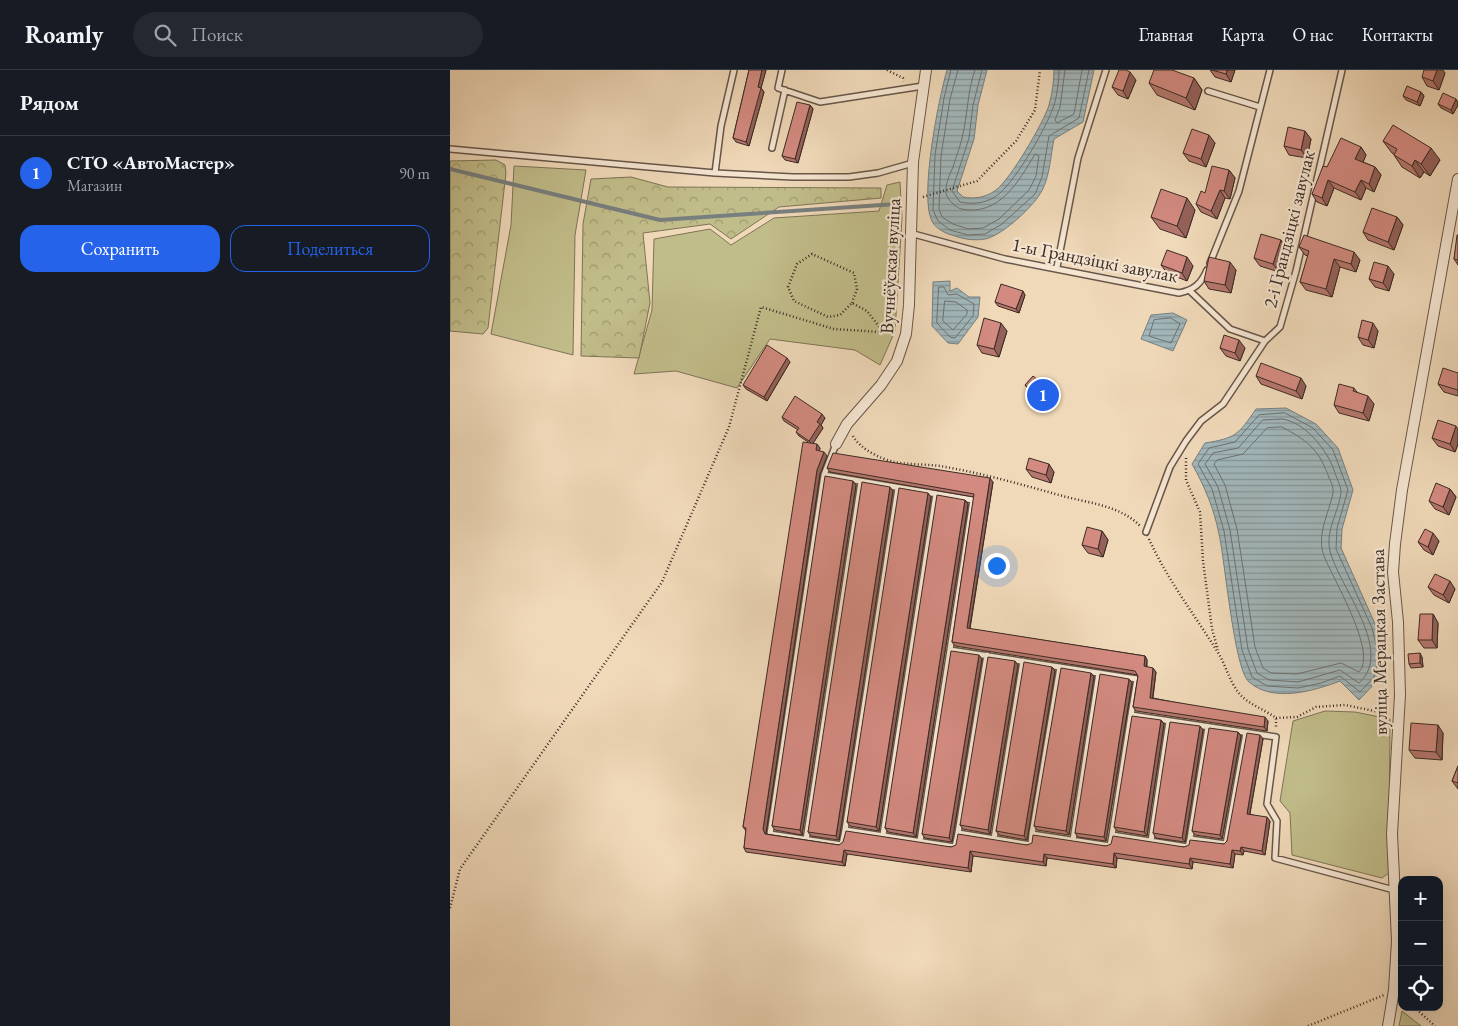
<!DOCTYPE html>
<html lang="ru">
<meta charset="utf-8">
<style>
:root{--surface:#171b24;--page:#242831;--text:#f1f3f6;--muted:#9ea1a6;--line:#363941;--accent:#2563eb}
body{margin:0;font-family:"EB Garamond",serif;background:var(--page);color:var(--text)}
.controls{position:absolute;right:15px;bottom:15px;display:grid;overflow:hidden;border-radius:10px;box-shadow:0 5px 20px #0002}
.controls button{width:45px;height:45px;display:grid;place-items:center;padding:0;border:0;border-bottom:1px solid var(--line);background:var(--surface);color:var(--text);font:25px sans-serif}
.you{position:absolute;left:546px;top:495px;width:18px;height:18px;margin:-12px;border:4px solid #fff;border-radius:50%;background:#1a73e8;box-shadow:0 0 0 8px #1a73e833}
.badge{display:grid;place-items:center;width:32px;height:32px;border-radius:50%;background:var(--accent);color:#fff;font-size:16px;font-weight:700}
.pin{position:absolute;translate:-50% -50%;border:2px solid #fff;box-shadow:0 1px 5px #0006}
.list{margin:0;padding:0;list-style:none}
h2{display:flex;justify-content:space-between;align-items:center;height:65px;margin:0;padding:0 20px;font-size:21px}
h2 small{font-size:16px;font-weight:400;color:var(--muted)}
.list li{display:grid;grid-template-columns:32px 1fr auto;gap:15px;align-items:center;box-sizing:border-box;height:75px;padding:0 20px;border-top:1px solid var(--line)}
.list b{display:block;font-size:19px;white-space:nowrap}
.list p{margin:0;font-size:16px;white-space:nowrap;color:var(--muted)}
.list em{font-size:16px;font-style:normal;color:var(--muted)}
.actions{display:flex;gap:10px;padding:15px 20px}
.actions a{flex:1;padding:11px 0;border:1px solid var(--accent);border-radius:15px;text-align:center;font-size:18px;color:var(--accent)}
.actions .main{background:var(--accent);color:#fff}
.icon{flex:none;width:28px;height:28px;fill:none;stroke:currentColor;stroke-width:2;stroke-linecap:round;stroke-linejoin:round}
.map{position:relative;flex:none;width:1008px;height:956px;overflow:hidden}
header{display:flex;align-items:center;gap:30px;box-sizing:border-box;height:70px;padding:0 25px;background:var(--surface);border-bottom:1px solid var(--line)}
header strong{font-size:24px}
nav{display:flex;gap:28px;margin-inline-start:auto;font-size:18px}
.search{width:350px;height:45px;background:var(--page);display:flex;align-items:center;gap:12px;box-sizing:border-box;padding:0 18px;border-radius:28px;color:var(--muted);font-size:19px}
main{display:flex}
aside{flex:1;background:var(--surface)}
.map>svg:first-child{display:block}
</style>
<header>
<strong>Roamly</strong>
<div class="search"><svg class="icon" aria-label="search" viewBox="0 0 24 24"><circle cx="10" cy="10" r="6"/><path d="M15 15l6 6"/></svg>Поиск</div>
<nav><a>Главная</a><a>Карта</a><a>О нас</a><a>Контакты</a></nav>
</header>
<main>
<aside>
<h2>Рядом<small></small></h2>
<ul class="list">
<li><span class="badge">1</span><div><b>СТО «АвтоМастер»</b><p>Магазин</p></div><em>90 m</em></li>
</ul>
<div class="actions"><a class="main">Сохранить</a><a>Поделиться</a></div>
</aside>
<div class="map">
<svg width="1008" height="956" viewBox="0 0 1008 956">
<defs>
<pattern id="forest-crowns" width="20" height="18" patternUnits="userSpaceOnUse" patternTransform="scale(1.25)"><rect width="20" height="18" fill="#c1bd8a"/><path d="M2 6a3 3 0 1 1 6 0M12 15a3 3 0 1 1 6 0" fill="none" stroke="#9e9a71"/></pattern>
<pattern id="water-rules" width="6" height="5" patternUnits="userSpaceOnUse" patternTransform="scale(1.25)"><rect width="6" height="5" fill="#a1b7bb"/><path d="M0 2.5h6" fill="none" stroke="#849598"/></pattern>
</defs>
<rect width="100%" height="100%" fill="#f0d9b9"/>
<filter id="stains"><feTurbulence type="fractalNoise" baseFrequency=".004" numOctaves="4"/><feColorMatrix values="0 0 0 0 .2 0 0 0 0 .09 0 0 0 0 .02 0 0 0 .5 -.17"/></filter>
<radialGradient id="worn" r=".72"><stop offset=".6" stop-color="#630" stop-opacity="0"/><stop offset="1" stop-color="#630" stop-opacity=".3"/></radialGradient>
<path fill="#c1bd8a" stroke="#7e7457" d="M64,96L136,100L125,165L123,285L41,264L61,155Z
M450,112L452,148L445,261L430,295L405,280L320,269L287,318L226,301L184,304L202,240L204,169L260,159L281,175L324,148L429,141L437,115Z
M875,641L905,642L940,649L939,803L932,808L842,785L840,743L830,731L843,651Z
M952,941L971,956H949Z"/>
<path fill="url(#forest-crowns)" stroke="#7e7457" d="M46,90L55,95L56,103L38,258L33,264L0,261V91Z
M181,107L218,117L431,118V128L329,137L281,169L260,154L193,163L200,233L189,288L131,286L133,154L141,109Z"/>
<path fill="url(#water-rules)" stroke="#787f7f" d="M497,0H537L528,35L524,69L507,121L513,127C525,129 535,128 546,120C560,110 594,52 599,35C602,24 604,11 604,0H644L633,52L604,69C600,88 600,111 588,127C579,140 551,166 535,169C523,171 513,169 502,165C496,164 486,158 483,153C468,131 489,27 497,0Z
M500,211V221L507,218L519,227H530L528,247L508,274L498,273L482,256L483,212Z
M723,243L737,250L723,281L691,269L701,245Z
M836,338L866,354L888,378L903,420L892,459L891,478L926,556L935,586L929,609L909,630L890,611C864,621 823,633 799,612C784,599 775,490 769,464C764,439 755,417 742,394L755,373C786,368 788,365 806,339Z"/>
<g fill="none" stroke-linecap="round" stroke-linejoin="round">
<path stroke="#6e7170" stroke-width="1" d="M501,0L494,28L485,85L483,140L488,151L500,160L518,165L535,164L552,154L585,124L592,107L599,66L629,48L639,0
M508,0L500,29L491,86L489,139L492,147L503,154L518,159L533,158L549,149L579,120L586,106L589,86L585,84C569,111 549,147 511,139C505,137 497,129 496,123C495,114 500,104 503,97C506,87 510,77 512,68C518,45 517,22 525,0
M532,0L523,35L519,68L502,121L510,132C524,135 539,133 550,123C567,108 595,60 603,38C607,27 609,11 609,0
M615,0L610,37L605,50L607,53L624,44L632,0
M489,217H494L498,225L507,224L524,234L523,246L505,268L500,267L487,253Z
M495,231L506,232L517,240V244L503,260L493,251Z
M721,248L730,254L721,273L699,266L704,250Z
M835,343L863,358L883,380L898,420L887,458L886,479L922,558L929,586L924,607L910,622L890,606L871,613L848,618L817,616L802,607L792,580L774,461L762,419L748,394L759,378L785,372L809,345Z
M813,350C819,350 826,349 832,349C855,352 877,380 884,400C886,407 891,416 891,422C889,442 875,460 880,481C889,517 945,581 909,613L890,600L848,612L819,610L807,603L798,579L780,460L768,417L755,394L763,383L788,378Z
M832,357C856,370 868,378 878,405C880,410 884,417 883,423C879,443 866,465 874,486C883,509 928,583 909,602L891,593L847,604L821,603L813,598L805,577L787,459L775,415L764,394L767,390L793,384L817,358Z"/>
<path stroke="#787f7f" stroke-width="4" d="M0,99L210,150L447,134"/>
<g stroke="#685649" stroke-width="8">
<path id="lane" d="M332,0L328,18L370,32L473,16
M758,21L810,37
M322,78L335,20
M0,79L265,103L343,107H399L428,103L463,93
M265,103L271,56L284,0
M460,163L555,189L729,223C744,220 751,214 757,200
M760,193L789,121L820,0
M607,197L628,88L656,0
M740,221L780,259L815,271
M386,374L374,405L320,764L392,775L395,760L505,777L508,763L581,775L582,764L660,776L662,765L738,777L740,769L776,774L796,663
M374,405L523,430L500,580L687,609L681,645L826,667L817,734L827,751L825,788L944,820
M696,462L720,397L736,371L751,351L773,334L815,271L830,257L846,201L892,0
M395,760L448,418
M508,763L537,585
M582,764L610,597
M433,765L486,424
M662,765L681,645
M544,769L573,591
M740,769L758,657
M356,770L411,412
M623,770L649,603
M470,771L500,580
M701,771L719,651"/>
</g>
<g stroke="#685649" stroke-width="12">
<path id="street" d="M386,374L397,354L431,315L447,291L456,264L459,235L463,92L476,0
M938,956L944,920L947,871L942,764L950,625L948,552L943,502L945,474L952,420L1008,109"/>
</g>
<path stroke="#3b2b24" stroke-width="2.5" stroke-dasharray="1 2.5" stroke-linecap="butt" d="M437,0L453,8L454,11
M473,127L527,111L566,71L585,40L590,0
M402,233L407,219L404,203L362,184L347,194L338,217L344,231L378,247L390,245L402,233L417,241L434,263
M403,366C410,379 431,389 444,392C459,395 475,394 490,396C531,403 570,414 609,425C637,433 670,435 690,456
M736,388V410L750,442L753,491L762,559L768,580
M699,469C717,509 744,544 767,581C775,593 779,610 788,622C797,634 814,639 826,648V659
M826,648L847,647L866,637L895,635L939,644
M0,838L10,799L212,512L279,357L311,237L384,259L445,263
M964,937L985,956
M858,956L934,925"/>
<use href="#lane" stroke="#f5e6d2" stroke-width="5"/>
<use href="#street" stroke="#f5e6d2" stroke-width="10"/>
</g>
<path fill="#b5776e" stroke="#3b2b24" d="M299,0H316L311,18L314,22L299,76L286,72L283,68Z
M760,0H785L781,12L765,7Z
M995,3L989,20L977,16L972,7Z
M744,8L752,20L745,40L707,25L699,13Z
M686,10L678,29L668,25L662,17Z
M971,22L974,26L970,36L956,30L953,26Z
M1006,29L1008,33V35L1003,44L991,38L988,34Z
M360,35L363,39L348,93L335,90L332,86Z
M861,69L857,88L839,85L834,76Z
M933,71L990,90L980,106L974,102L970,108L952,97L944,85V84L942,83Z
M765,73L756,97L739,91L733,83Z
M911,77L916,85L913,92L925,97L931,105L924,122L916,118L911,130L884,118L877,136L867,132L862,124L877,97Z
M779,100L785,108L780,129L775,128L767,149L751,142L746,134L755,123Z
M745,140L736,168L710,159L701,147Z
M947,147L953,155L944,180L918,170L913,162Z
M1008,165V195L1004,189Z
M831,170L836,178L829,202L810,196L804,188Z
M849,177L910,190L906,202L890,197L882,227L856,220L850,212L858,186L855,185Z
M711,195L743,196L737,211L717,203Z
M786,200L781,223L759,219L754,211Z
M944,204L939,221L925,217L919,209Z
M575,225L569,243L548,236L545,232Z
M557,261L549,287L532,283L527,275Z
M928,261L924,278L913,275L908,267Z
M770,278H795L790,291L776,286Z
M340,292L317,331L296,319L293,315Z
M1008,303V326L994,322L988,314Z
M806,306L856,316L852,329L811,314Z
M575,315L600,320L605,328L598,337L581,323Z
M904,318L907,322L924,334L919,351L889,343L884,335Z
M332,347L375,348L371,355L373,358L363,373L370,378L369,381L377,386L370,404L316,764L389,775L501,777L577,775L734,777L774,774L777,771L813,669L800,744L820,751L815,785L794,781L793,785L785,784L783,798L743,792L742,799L667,788L666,798L597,788L596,796L523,786L521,802L397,784L395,796L296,782L294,778L296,761L293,757L358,372L349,366L346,362L348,360L334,351Z
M1008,359V374L1005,382L988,376L982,368Z
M377,398L543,412L520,559L695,586L697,590V597L706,602L703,628L818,651L817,661L686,641L683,637L688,606V605L505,576L502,572L524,427L380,402Z
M576,399L604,402L601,413L582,407Z
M406,415L352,765L325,760L322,756Z
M1000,419L1006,427L999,445L985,439L979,431Z
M443,421L389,770L361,766L358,762Z
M481,427L429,761L400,756L397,752Z
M515,430L518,434L466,767L438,762L435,758Z
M652,461L658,470L653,487L638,483L632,475Z
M989,471L983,485L974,480L968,472Z
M978,517L1005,519L999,533L984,525Z
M983,544L988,553L987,578H974L968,570Z
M972,587L973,597L961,598L959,594Z
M532,589L502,772L475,768L472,764Z
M568,595L540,764L513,759L510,755Z
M602,597L605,601L577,770L549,765L546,761Z
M641,603L644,607L619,765L587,760L584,756Z
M682,613L656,771L628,767L625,763Z
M711,650L714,654L697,766L667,761L664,757Z
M753,660L735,772L706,768L703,763Z
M788,662L791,666L772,769L745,765L742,761Z
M993,663L992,690L965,688L959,680Z
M1008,696V719L1002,711Z"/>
<path fill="#94615a" stroke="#3b2b24" d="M312,0H316L311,18L314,22L299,76L296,72L308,17Z
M777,0H785L781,12L776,4Z
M987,0H993L995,3L989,20L983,11Z
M680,2L686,10L678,29L673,21Z
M744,8L752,20L745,40L736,28Z
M971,22L974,26L970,36L967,32Z
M1006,29L1008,33V35L1003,44L1001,40Z
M360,35L363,39L348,93L345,89Z
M855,61L861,69L857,88L851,80Z
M759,65L765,73L756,97L751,89Z
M911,77L916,85L911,97L905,89Z
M981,78L990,90L980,106L971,94Z
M965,90L974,102L970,108L962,96Z
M925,97L931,105L924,122L919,114Z
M779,100L785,108L780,129L774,121Z
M878,110L884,118L877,136L872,128Z
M911,110L916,118L911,130L905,122Z
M770,120L775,128L767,149L761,141Z
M737,128L745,140L736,168L727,156Z
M947,147L953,155L944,180L938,172Z
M831,170L836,178L829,202L823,194Z
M904,182L910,190L906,202L901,194Z
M737,187L743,196L737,211L732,203Z
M884,189L890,197L882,227L876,219Z
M780,192L786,200L781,223L775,215Z
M938,196L944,204L939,221L933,213Z
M573,221L575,225L569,243L566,239Z
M551,253L557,261L549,287L544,279Z
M923,253L928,261L924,278L918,270Z
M789,270L795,278L790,291L785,283Z
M337,288L340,292L317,331L314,327Z
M851,308L856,316L852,329L846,321Z
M600,320L605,328L598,337L592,329Z
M918,326L924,334L919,351L913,343Z
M372,344L375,348L371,355L373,358L362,375L359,371L367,352Z
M1006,356L1008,359V374L1005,382L1000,374Z
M367,374L370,378L369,385L366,380Z
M374,382L377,386L370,404L316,763L315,764L313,759L367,400Z
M599,394L604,402L601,413L596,405Z
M540,408L543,412L519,562L517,558Z
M403,411L406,415L352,765L350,760Z
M440,417L443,421L389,770L386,766Z
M1000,419L1006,427L999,445L993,437Z
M478,423L481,427L429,761L426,757Z
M515,430L518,434L466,767L463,763Z
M652,461L658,470L653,487L648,479Z
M983,463L989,471L983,485L978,477Z
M1000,511L1005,519L999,533L993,525Z
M983,544L988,553L987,578L982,570Z
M970,583L972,587L973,597L970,593Z
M529,585L532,589L502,772L499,768Z
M695,586L697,590L696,600L694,596Z
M565,591L568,595L540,764L538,760Z
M602,597L605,601L577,770L574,766Z
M703,598L706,602L702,632L700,628Z
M641,603L644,607L619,765L616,761Z
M679,609L682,613L656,771L654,767Z
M815,647L818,651L817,661L814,657Z
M711,650L714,654L697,766L694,762Z
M988,655L993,663L992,690L986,682Z
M750,656L753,660L735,772L732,768Z
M788,662L791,666L772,769L770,765Z
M810,665L813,669L799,748L797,744Z
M817,747L820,751L815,785L812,781Z
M791,777L794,781L793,785L790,781Z
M394,780L397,784L395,796L392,792Z
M782,780L785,784L783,798L780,794Z
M520,781L523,786L521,802L518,798Z
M664,783L667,788L666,798L663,794Z
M594,784L597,788L596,796L593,792Z
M740,788L743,792L742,799L739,794Z"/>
<path fill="#d38a80" stroke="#3b2b24" d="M299,0H312L308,17L311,18L296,72L283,68Z
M669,0H676L680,2L673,21L662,17Z
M704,0H722L744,8L736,28L699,13Z
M762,0H777L776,4Z
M974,0H987L983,11L972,7Z
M957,16L971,22L967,32L953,26Z
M993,23L1006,29L1001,40L988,34Z
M347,32L360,35L345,89L332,86Z
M943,55L981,78L971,94L965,90L962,96L944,85L947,79L933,71Z
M838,57L855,61L851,80L834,76Z
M742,59L759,65L751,89L733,83Z
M891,68L911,77L905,89L925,97L919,114L911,110L905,122L878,110L872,128L862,124L873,96L877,97Z
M762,96L779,100L774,121L770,120L761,141L746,134L751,121L755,123Z
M711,119L737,128L727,156L701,147Z
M922,138L947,147L938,172L913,162Z
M811,164L831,170L823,194L804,188Z
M854,165L904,182L901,194L884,189L876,219L850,212L859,181L849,177Z
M1007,165H1008V190L1004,189Z
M717,180L737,187L732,203L711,195Z
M759,187L780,192L775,215L754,211Z
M924,192L938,196L933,213L919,209Z
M551,214L573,221L566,239L545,232Z
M534,248L551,253L544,279L527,275Z
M912,250L923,253L918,270L908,267Z
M774,265L789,270L785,283L770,278Z
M317,275L337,288L314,327L293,315Z
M811,293L851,308L846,321L806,306Z
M993,298L1008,303V320L988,314Z
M583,306L600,320L592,329L575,315Z
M889,314L904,318L903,321L918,326L913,343L884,335Z
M345,326L372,344L367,352L370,354L359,371L346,362L349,358L332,347Z
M988,350L1006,356L1000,374L982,368Z
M353,372L367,374L366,380L374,382L367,400L313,759L315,764L389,775L393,772L396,761L501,777L506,775L508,764L577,775L582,773L583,765L656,776L661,774L663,766L734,777L739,775L740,770L774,774L777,771L797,663L810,665L797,744L817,747L812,781L791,777L790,781L782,780L780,794L740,788L739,794L664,783L663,794L594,784L593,792L520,781L518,798L394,780L392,792L294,778L296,758L293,757Z
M383,383L540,408L517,558L695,586L694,596L703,598L700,628L815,647L814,657L683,637L688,606L685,601L502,572L524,424L377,398Z
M579,388L599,394L596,405L576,399Z
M375,406L403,411L350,760L322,756Z
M412,412L440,417L386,766L358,762Z
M986,413L1000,419L993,437L979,431Z
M449,418L478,423L426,757L397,752Z
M487,425L515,430L463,763L435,758Z
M637,457L652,461L648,479L632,475Z
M975,459L983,463L978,477L968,472Z
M985,504L1000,511L993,525L978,517Z
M970,544H983L982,570H968Z
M501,581L529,585L499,768L472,764Z
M970,583V593L959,594L958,584Z
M538,587L565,591L538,760L510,755Z
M574,592L602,597L574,766L546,761Z
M611,598L641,603L616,761L584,756Z
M650,604L679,609L654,767L625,763Z
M682,646L711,650L694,762L664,757Z
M720,652L750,656L732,768L703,763Z
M961,653L988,655L986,682L959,680Z
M759,658L788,662L770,765L742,761Z
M1008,696V713L1002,711Z"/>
<g text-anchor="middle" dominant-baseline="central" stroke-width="4.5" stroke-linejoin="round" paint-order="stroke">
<g font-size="19" fill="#3b2b24" stroke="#f5e6d2">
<text transform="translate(839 159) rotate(-76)">2-і Грандзіцкі завулак</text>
<text transform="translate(645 190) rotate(11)">1-ы Грандзіцкі завулак</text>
<text transform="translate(440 196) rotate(-87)">Вучнёўская вуліца</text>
<text transform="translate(929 572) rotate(-91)">вуліца Мерацкая Застава</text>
</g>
</g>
<rect width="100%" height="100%" filter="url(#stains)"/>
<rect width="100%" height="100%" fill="url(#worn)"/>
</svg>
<div class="controls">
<button>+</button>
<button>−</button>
<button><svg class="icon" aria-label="locate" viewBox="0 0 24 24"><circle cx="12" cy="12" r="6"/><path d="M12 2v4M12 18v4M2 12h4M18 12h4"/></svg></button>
</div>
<div class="you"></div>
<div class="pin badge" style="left:593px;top:325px">1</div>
</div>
</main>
